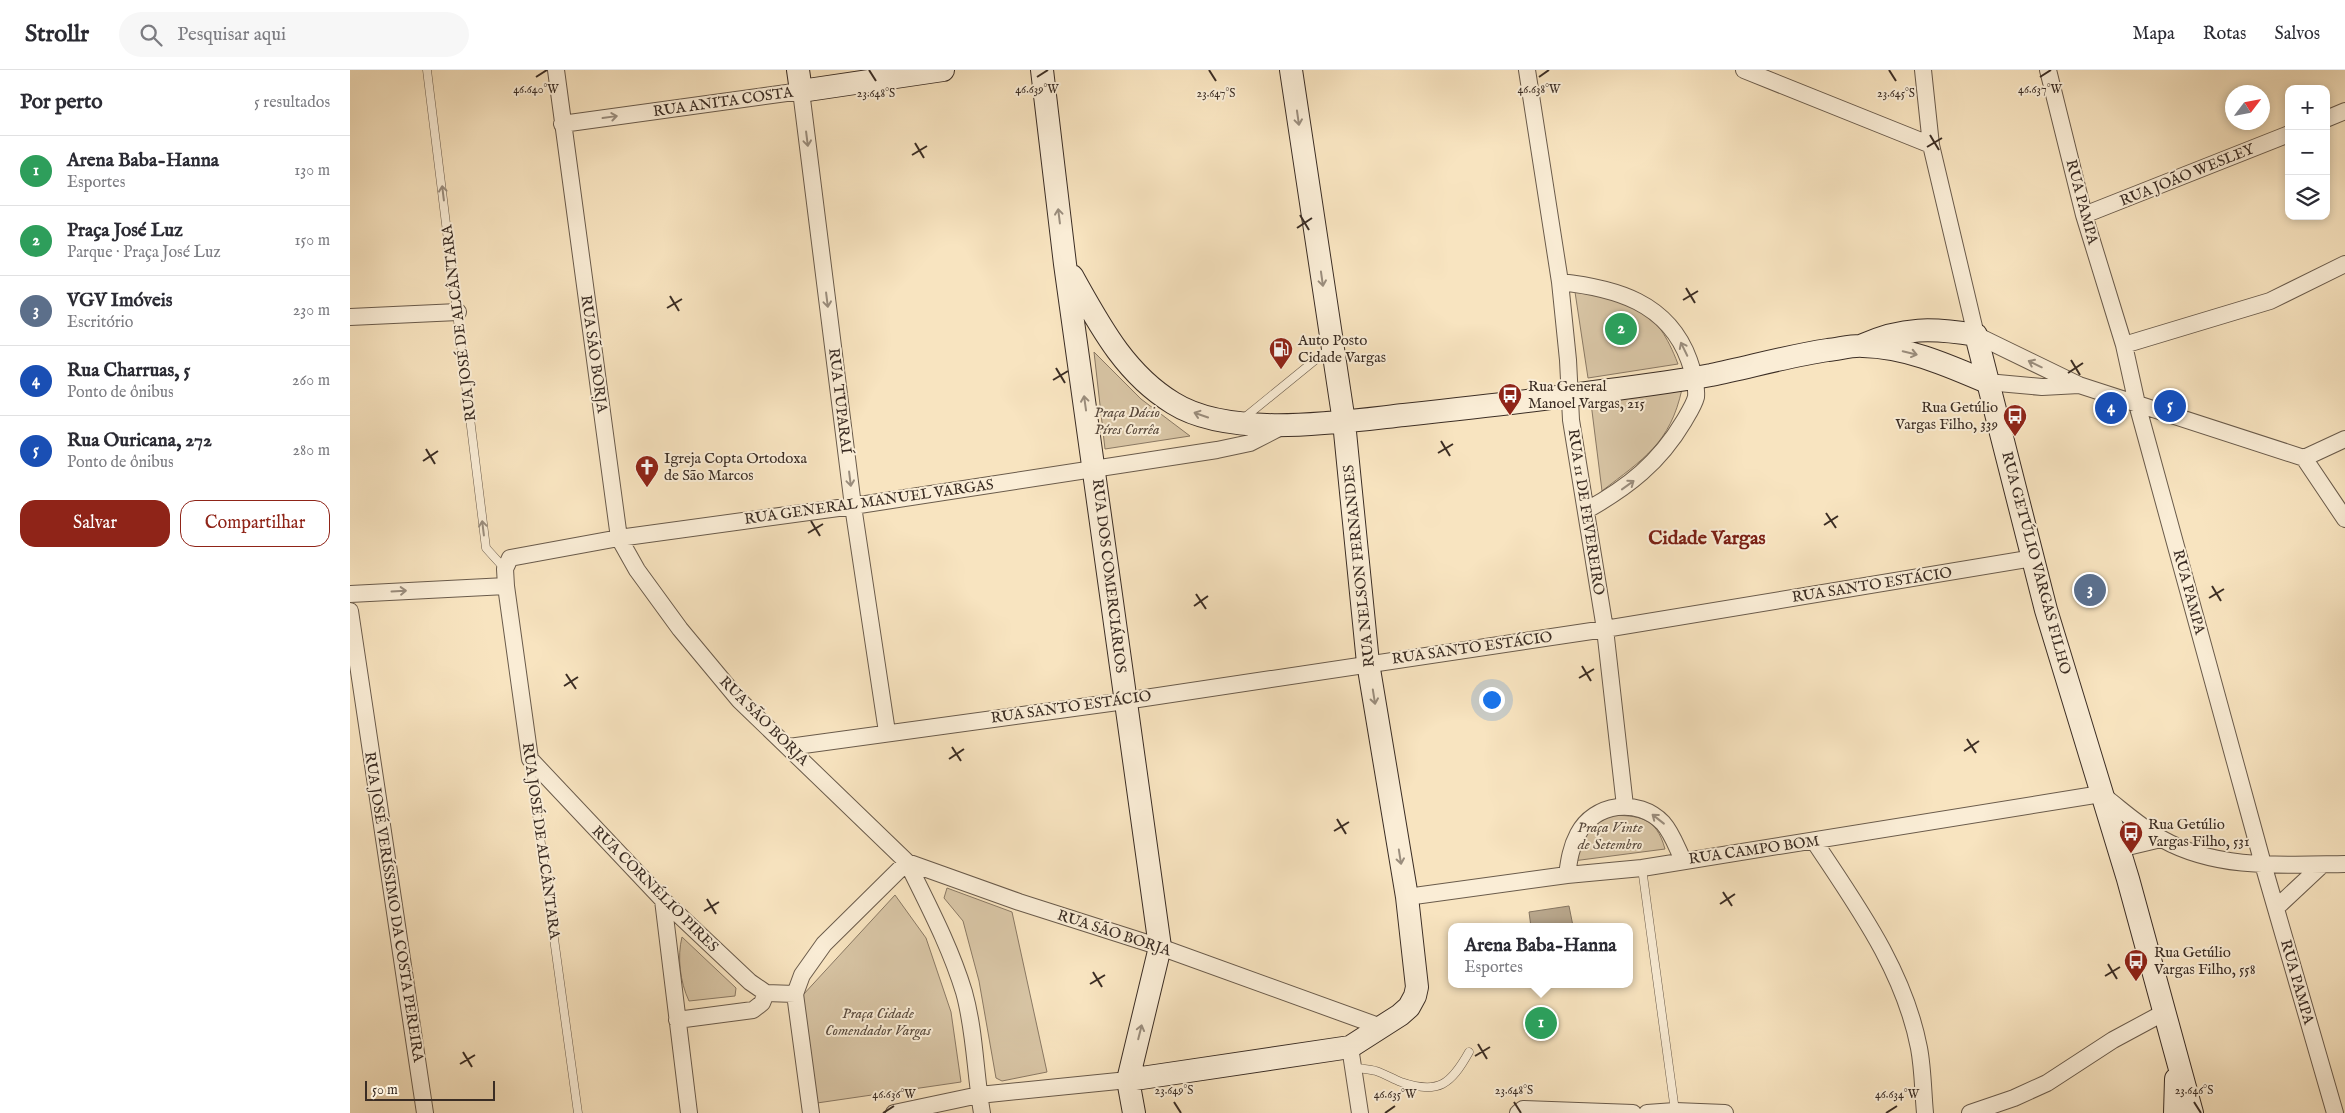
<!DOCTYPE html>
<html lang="pt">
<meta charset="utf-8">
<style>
:root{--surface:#fff;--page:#f7f7f7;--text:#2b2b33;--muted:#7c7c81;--line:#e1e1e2;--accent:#8f2418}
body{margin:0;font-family:"IM FELL English",serif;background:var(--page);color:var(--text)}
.controls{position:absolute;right:15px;top:15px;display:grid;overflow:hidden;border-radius:10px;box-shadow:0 2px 8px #0003}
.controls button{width:45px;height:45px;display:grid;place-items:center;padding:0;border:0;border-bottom:1px solid var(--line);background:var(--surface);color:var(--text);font:25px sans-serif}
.compass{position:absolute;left:1875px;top:15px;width:45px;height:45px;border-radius:50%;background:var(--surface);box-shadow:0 2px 8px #0003;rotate:58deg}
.scale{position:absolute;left:15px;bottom:12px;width:130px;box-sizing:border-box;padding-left:5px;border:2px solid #3b2d24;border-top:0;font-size:14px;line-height:18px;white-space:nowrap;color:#3b2d24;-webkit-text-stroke:4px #faedd6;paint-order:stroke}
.you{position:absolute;left:1141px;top:629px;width:18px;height:18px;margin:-12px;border:4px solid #fff;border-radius:50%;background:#1a73e8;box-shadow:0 0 0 8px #1a73e833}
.badge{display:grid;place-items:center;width:32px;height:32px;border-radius:50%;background:var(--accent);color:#fff;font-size:16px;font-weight:700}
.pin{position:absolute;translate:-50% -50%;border:2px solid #fff;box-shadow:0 1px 5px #0006}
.popup{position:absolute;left:1098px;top:853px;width:185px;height:65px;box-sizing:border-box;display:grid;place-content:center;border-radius:10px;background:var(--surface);filter:drop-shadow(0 1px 4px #0005);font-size:16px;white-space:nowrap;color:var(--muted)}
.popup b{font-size:19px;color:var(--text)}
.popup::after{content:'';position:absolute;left:50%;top:100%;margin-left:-10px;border:10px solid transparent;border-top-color:var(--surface)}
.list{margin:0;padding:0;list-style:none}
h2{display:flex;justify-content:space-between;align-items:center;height:65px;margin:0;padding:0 20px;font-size:21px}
h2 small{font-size:16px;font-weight:400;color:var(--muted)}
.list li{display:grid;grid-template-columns:32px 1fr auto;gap:15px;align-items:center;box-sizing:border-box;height:70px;padding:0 20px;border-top:1px solid var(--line)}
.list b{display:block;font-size:19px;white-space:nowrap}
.list p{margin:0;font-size:16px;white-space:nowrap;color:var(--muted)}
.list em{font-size:16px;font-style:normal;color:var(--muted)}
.actions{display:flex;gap:10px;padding:15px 20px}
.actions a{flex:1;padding:11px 0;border:1px solid var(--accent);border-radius:15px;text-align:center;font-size:18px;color:var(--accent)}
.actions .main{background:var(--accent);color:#fff}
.icon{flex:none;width:28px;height:28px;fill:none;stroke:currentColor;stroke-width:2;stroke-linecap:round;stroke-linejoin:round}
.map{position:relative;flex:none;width:1995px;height:1043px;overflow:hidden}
header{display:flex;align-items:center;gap:30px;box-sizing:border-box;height:70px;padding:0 25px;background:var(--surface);border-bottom:1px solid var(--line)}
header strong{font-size:24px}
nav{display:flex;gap:28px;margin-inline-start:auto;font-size:18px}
.search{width:350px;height:45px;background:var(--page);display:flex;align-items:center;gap:12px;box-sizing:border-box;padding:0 18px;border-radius:28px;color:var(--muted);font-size:19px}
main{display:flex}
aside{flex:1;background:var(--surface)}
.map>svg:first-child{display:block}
</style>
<header>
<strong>Strollr</strong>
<div class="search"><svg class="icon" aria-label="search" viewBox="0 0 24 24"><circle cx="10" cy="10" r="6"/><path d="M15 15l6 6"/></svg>Pesquisar aqui</div>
<nav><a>Mapa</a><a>Rotas</a><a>Salvos</a></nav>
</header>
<main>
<aside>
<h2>Por perto<small>5 resultados</small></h2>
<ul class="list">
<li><span class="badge" style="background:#2e9e5b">1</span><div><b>Arena Baba-Hanna</b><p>Esportes</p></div><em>130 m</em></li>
<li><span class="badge" style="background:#2e9e5b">2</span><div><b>Praça José Luz</b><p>Parque · Praça José Luz</p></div><em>150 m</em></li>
<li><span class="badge" style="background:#5c6f8a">3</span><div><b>VGV Imóveis</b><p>Escritório</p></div><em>230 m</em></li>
<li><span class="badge" style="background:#1a4fb4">4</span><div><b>Rua Charruas, 5</b><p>Ponto de ônibus</p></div><em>260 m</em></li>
<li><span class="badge" style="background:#1a4fb4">5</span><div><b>Rua Ouricana, 272</b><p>Ponto de ônibus</p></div><em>280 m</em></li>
</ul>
<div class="actions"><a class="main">Salvar</a><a>Compartilhar</a></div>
</aside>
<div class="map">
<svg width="1995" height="1043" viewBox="0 0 1995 1043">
<rect width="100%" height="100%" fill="#f8e4c0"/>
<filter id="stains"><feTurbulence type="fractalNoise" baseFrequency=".004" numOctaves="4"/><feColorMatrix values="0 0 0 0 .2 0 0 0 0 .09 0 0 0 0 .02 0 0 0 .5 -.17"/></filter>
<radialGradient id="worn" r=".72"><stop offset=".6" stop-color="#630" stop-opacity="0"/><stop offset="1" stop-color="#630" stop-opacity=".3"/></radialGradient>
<path fill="#d8c5a5" stroke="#8a7964" d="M1225,222C1284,230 1306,237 1328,294L1238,308Z
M744,282L791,329L840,366L755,379Z
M1332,319C1320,374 1293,389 1252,421L1241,333Z
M1260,745C1289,746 1306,746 1315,779L1223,791L1241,756Z
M597,818L662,842L697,1002L652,1011L646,1008L629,911L613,851L594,828Z
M545,825L576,868L601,942L611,1012L467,1033L452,926Z
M332,867L386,918L385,926L339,931C330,912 327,887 332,867Z"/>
<path fill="#b8a68b" stroke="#867662" d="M1219,836L1223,856L1181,857L1179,842Z"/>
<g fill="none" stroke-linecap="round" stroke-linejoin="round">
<g stroke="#6a5b4b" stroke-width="9">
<path id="lane" d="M77,0L136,478L155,499
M894,348L980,278
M180,694L228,1043
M1292,798L1325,1041
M1003,997C1011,999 1019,999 1026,1001C1035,1004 1043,1009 1051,1012C1089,1025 1101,1014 1119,982"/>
</g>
<g stroke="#6a5b4b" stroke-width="18">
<path id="street" d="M206,0L269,468L287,500L330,559L389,630L557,792L669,832L810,877L1034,958
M1177,0L1210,212L1218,290L1221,350L1255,559L1275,736
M1394,0L1581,75
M1573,0L1581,75L1626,265L1729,315L1954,388
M1698,0L1734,145L1774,275L1787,334L1913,794L1985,1043
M1976,49L1995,41
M212,54L451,21L503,436L537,662
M1734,145L1939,64
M1210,212C1265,218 1318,232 1339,290C1343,301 1347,315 1346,327C1344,335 1338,344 1334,351C1309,393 1278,417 1237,440
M0,247L108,242
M1774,275L1920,231L1995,194
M1637,312L1692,317L1729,315
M1954,388L1995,449
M1954,388L1995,369
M0,524L156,516
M0,541L75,1043
M439,677L775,631L1255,559L1684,488
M1464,771C1507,836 1554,900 1569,978C1573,999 1573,1022 1575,1043
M1769,779L1811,769
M1217,805C1219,790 1221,777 1228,764C1244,733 1288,727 1313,753C1322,763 1327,778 1333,790
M1057,827L1217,805L1292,798L1751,724C1771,739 1790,757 1812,769C1867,800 1934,795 1995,794
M313,830L339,1043
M1926,838L1972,795
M445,924L416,923L400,912L313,830L180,689L156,516L155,499L160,488L269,468L503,436L867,380L900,373L933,356
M327,950L403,940L412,933L416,923
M1000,977L1010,1043
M461,1043L445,924L452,905L474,874L557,792C578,835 600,876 614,922C625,961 625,1003 632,1043
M544,1043L629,1025L778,1010
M1168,1043L1173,1039L1283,1043
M1297,1043L1325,1041L1375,1043
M1620,1043L1664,1028L1697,1013L1763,970L1815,942"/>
</g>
<g stroke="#3b2d24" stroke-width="24">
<path id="secondary" d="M448,0L451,21L593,0
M692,0L715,194L810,877L778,1010L784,1043
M722,206C749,254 774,303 823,333C880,369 990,352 1054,345C1100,340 1146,335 1193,329C1248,321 1305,315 1361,305C1400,297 1438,286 1478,280C1489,279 1502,275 1513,276C1557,277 1597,295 1637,312
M1513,275C1553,257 1583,258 1626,265L1696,540L1778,809L1842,1043
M778,1010L1000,977L1050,945L1059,937L1065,926L1067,917L1057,827L1018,593L994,352L941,0
M1825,1043L1826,1009"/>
</g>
<use href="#lane" stroke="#faedd6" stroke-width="8"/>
<use href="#street" stroke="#faedd6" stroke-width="16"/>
<use href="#secondary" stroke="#faedd6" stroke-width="22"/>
</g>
<defs><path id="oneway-shaft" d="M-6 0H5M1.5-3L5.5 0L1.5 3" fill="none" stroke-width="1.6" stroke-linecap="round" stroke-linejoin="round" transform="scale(1.25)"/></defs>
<g stroke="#9a8d7d">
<use href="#oneway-shaft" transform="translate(260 47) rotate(-8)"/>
<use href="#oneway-shaft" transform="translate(948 48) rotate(82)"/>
<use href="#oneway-shaft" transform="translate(457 69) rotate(83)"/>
<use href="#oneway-shaft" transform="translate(93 123) rotate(-97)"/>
<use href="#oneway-shaft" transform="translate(709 146) rotate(-97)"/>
<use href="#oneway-shaft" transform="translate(972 209) rotate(82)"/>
<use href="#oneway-shaft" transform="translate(477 230) rotate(83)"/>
<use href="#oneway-shaft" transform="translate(1334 279) rotate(-116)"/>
<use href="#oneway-shaft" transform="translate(1560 283) rotate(13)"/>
<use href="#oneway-shaft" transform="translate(1685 294) rotate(-154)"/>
<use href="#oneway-shaft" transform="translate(735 333) rotate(-98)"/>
<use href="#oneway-shaft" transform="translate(851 345) rotate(-161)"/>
<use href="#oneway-shaft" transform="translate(500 409) rotate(83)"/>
<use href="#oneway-shaft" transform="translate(1278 415) rotate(-36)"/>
<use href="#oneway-shaft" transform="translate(133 458) rotate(-97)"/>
<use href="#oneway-shaft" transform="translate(49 521) rotate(-3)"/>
<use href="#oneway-shaft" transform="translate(1024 627) rotate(81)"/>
<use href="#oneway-shaft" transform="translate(1308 749) rotate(-142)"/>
<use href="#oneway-shaft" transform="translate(1050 787) rotate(81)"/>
<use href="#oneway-shaft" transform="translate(790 962) rotate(-76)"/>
</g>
<path fill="none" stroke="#3b2d24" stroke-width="2" d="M519,0L526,11M859,0L866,11M1539,0L1546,11M186,7L197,0M687,7L698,0M1189,7L1199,0M1690,7L1701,0M1580,65L1589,80M565,73L574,88M1577,77L1592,68M562,85L577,76M950,145L959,160M947,158L962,148M1336,218L1345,233M320,226L329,241M1333,230L1348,221M317,238L332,229M1721,290L1730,305M706,298L715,313M1718,303L1733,293M703,310L718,301M1091,371L1100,386M76,379L85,394M1088,383L1103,374M73,391L88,381M1476,443L1486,458M461,451L470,466M1474,455L1488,446M458,463L473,454M1862,516L1871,531M846,524L856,539M1859,528L1874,519M844,536L858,526M1232,596L1241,611M216,604L226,619M1229,608L1244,599M214,616L228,607M1617,669L1626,683M602,677L611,691M1614,681L1629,671M599,689L614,679M987,749L996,764M984,761L999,752M1373,822L1382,836M357,829L366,844M1370,834L1385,824M354,841L369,832M1758,894L1767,909M743,902L752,917M1755,906L1770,897M740,914L755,905M1128,974L1137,989M113,982L122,997M1125,986L1140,977M110,994L125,985M824,1032L831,1043M1164,1032L1171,1043M1844,1032L1851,1043M533,1043L544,1036M1035,1043L1045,1036M1536,1043L1547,1036"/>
<defs>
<g id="fuel-pin" transform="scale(1.25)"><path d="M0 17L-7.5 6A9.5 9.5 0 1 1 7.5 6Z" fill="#8f2418" stroke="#faedd6"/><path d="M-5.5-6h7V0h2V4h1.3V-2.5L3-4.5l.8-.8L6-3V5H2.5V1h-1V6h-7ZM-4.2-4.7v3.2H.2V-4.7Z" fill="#fff"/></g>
<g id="bus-pin" transform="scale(1.25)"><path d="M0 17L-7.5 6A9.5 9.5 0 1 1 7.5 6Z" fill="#8f2418" stroke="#faedd6"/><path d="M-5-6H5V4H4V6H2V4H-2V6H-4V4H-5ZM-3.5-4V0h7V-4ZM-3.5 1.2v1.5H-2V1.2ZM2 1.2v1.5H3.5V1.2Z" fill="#fff"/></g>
<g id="church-pin" transform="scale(1.25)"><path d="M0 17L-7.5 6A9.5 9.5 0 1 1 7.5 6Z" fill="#8f2418" stroke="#faedd6"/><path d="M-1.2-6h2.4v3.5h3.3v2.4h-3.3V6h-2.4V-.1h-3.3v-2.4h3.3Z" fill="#fff"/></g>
</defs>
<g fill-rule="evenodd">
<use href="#fuel-pin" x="931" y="279"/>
<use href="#bus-pin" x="1160" y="325"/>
<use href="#bus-pin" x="1665" y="346"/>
<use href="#church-pin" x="297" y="397"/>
<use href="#bus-pin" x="1781" y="763"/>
<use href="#bus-pin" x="1786" y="891"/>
</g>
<g text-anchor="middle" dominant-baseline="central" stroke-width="4" stroke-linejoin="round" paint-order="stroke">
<g font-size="15" fill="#3b2d24" stroke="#faedd6">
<text transform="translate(373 32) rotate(-8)">RUA ANITA COSTA</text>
<text transform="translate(1837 105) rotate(-22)">RUA JOÃO WESLEY</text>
<text transform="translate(1732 132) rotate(75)">RUA PAMPA</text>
<text transform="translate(109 253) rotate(-97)">RUA JOSÉ DE ALCÂNTARA</text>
<text transform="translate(244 284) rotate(82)">RUA SÃO BORJA</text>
<text transform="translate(490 331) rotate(83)">RUA TUPARAÍ</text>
<text transform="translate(519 432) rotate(-8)">RUA GENERAL MANUEL VARGAS</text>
<text transform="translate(1236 442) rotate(81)">RUA 11 DE FEVEREIRO</text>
<text transform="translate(1686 493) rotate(75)">RUA GETÚLIO VARGAS FILHO</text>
<text transform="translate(1009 496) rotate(-96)">RUA NELSON FERNANDES</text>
<text transform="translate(759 506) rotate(83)">RUA DOS COMERCIÁRIOS</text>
<text transform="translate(1522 515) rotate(-9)">RUA SANTO ESTÁCIO</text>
<text transform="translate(1839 522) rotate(75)">RUA PAMPA</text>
<text transform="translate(1122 578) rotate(-8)">RUA SANTO ESTÁCIO</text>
<text transform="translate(721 637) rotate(-8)">RUA SANTO ESTÁCIO</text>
<text transform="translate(414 651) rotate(45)">RUA SÃO BORJA</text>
<text transform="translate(191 771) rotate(82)">RUA JOSÉ DE ALCÂNTARA</text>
<text transform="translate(1404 780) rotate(-8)">RUA CAMPO BOM</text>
<text transform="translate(305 819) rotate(45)">RUA CORNÉLIO PIRES</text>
<text transform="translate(44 837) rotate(81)">RUA JOSÉ VERÍSSIMO DA COSTA PEREIRA</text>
<text transform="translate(764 863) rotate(18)">RUA SÃO BORJA</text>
<text transform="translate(1947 912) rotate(74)">RUA PAMPA</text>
</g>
<g font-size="15" fill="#3b2d24" stroke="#faedd6" text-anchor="start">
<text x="948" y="270">Auto Posto<tspan x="948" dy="17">Cidade Vargas</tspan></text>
<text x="1178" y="316">Rua General<tspan x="1178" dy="17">Manoel Vargas, 215</tspan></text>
<text x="1648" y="337" text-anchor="end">Rua Getúlio<tspan x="1648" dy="17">Vargas Filho, 339</tspan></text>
<text x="314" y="388">Igreja Copta Ortodoxa<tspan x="314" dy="17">de São Marcos</tspan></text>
<text x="1798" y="754">Rua Getúlio<tspan x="1798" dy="17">Vargas Filho, 531</tspan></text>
<text x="1804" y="882">Rua Getúlio<tspan x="1804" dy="17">Vargas Filho, 558</tspan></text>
</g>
<g font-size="15" font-style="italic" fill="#5a4b3e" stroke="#faedd6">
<text x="777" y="342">Praça Dácio<tspan x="777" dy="17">Píres Corrêa</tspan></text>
<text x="1260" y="757">Praça Vinte<tspan x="1260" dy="17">de Setembro</tspan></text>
<text x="528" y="943">Praça Cidade<tspan x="528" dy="17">Comendador Vargas</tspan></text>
</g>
<g font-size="20" font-weight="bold" fill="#7a1f14" stroke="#faedd6">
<text x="1357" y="468">Cidade Vargas</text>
</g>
</g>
<g font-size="12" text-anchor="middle" fill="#3b2d24" stroke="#faedd6" stroke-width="4" stroke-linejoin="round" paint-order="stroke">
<text x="1189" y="23">46.638°W</text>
<text x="1690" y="23">46.637°W</text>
<text x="186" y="23">46.640°W</text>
<text x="687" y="23">46.639°W</text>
<text x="526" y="27">23.648°S</text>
<text x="866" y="27">23.647°S</text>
<text x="1546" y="27">23.645°S</text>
<text x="824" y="1024">23.649°S</text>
<text x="1164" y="1024">23.648°S</text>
<text x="1844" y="1024">23.646°S</text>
<text x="544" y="1028">46.636°W</text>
<text x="1045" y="1028">46.635°W</text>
<text x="1547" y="1028">46.634°W</text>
</g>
<rect width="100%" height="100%" filter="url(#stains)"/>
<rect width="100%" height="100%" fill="url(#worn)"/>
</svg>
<div class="controls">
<button>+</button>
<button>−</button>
<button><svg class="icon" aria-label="layers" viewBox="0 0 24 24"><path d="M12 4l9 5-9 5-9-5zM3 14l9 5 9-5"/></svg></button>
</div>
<svg class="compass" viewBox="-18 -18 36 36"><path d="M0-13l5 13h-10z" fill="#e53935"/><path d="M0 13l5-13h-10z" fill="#7c7c81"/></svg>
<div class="scale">50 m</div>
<div class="you"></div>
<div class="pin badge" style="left:1191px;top:953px;background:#2e9e5b">1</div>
<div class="popup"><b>Arena Baba-Hanna</b>Esportes</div>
<div class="pin badge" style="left:1271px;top:259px;background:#2e9e5b">2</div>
<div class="pin badge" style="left:1740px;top:520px;background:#5c6f8a">3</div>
<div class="pin badge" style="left:1761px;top:338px;background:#1a4fb4">4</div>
<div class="pin badge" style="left:1820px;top:336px;background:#1a4fb4">5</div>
</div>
</main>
